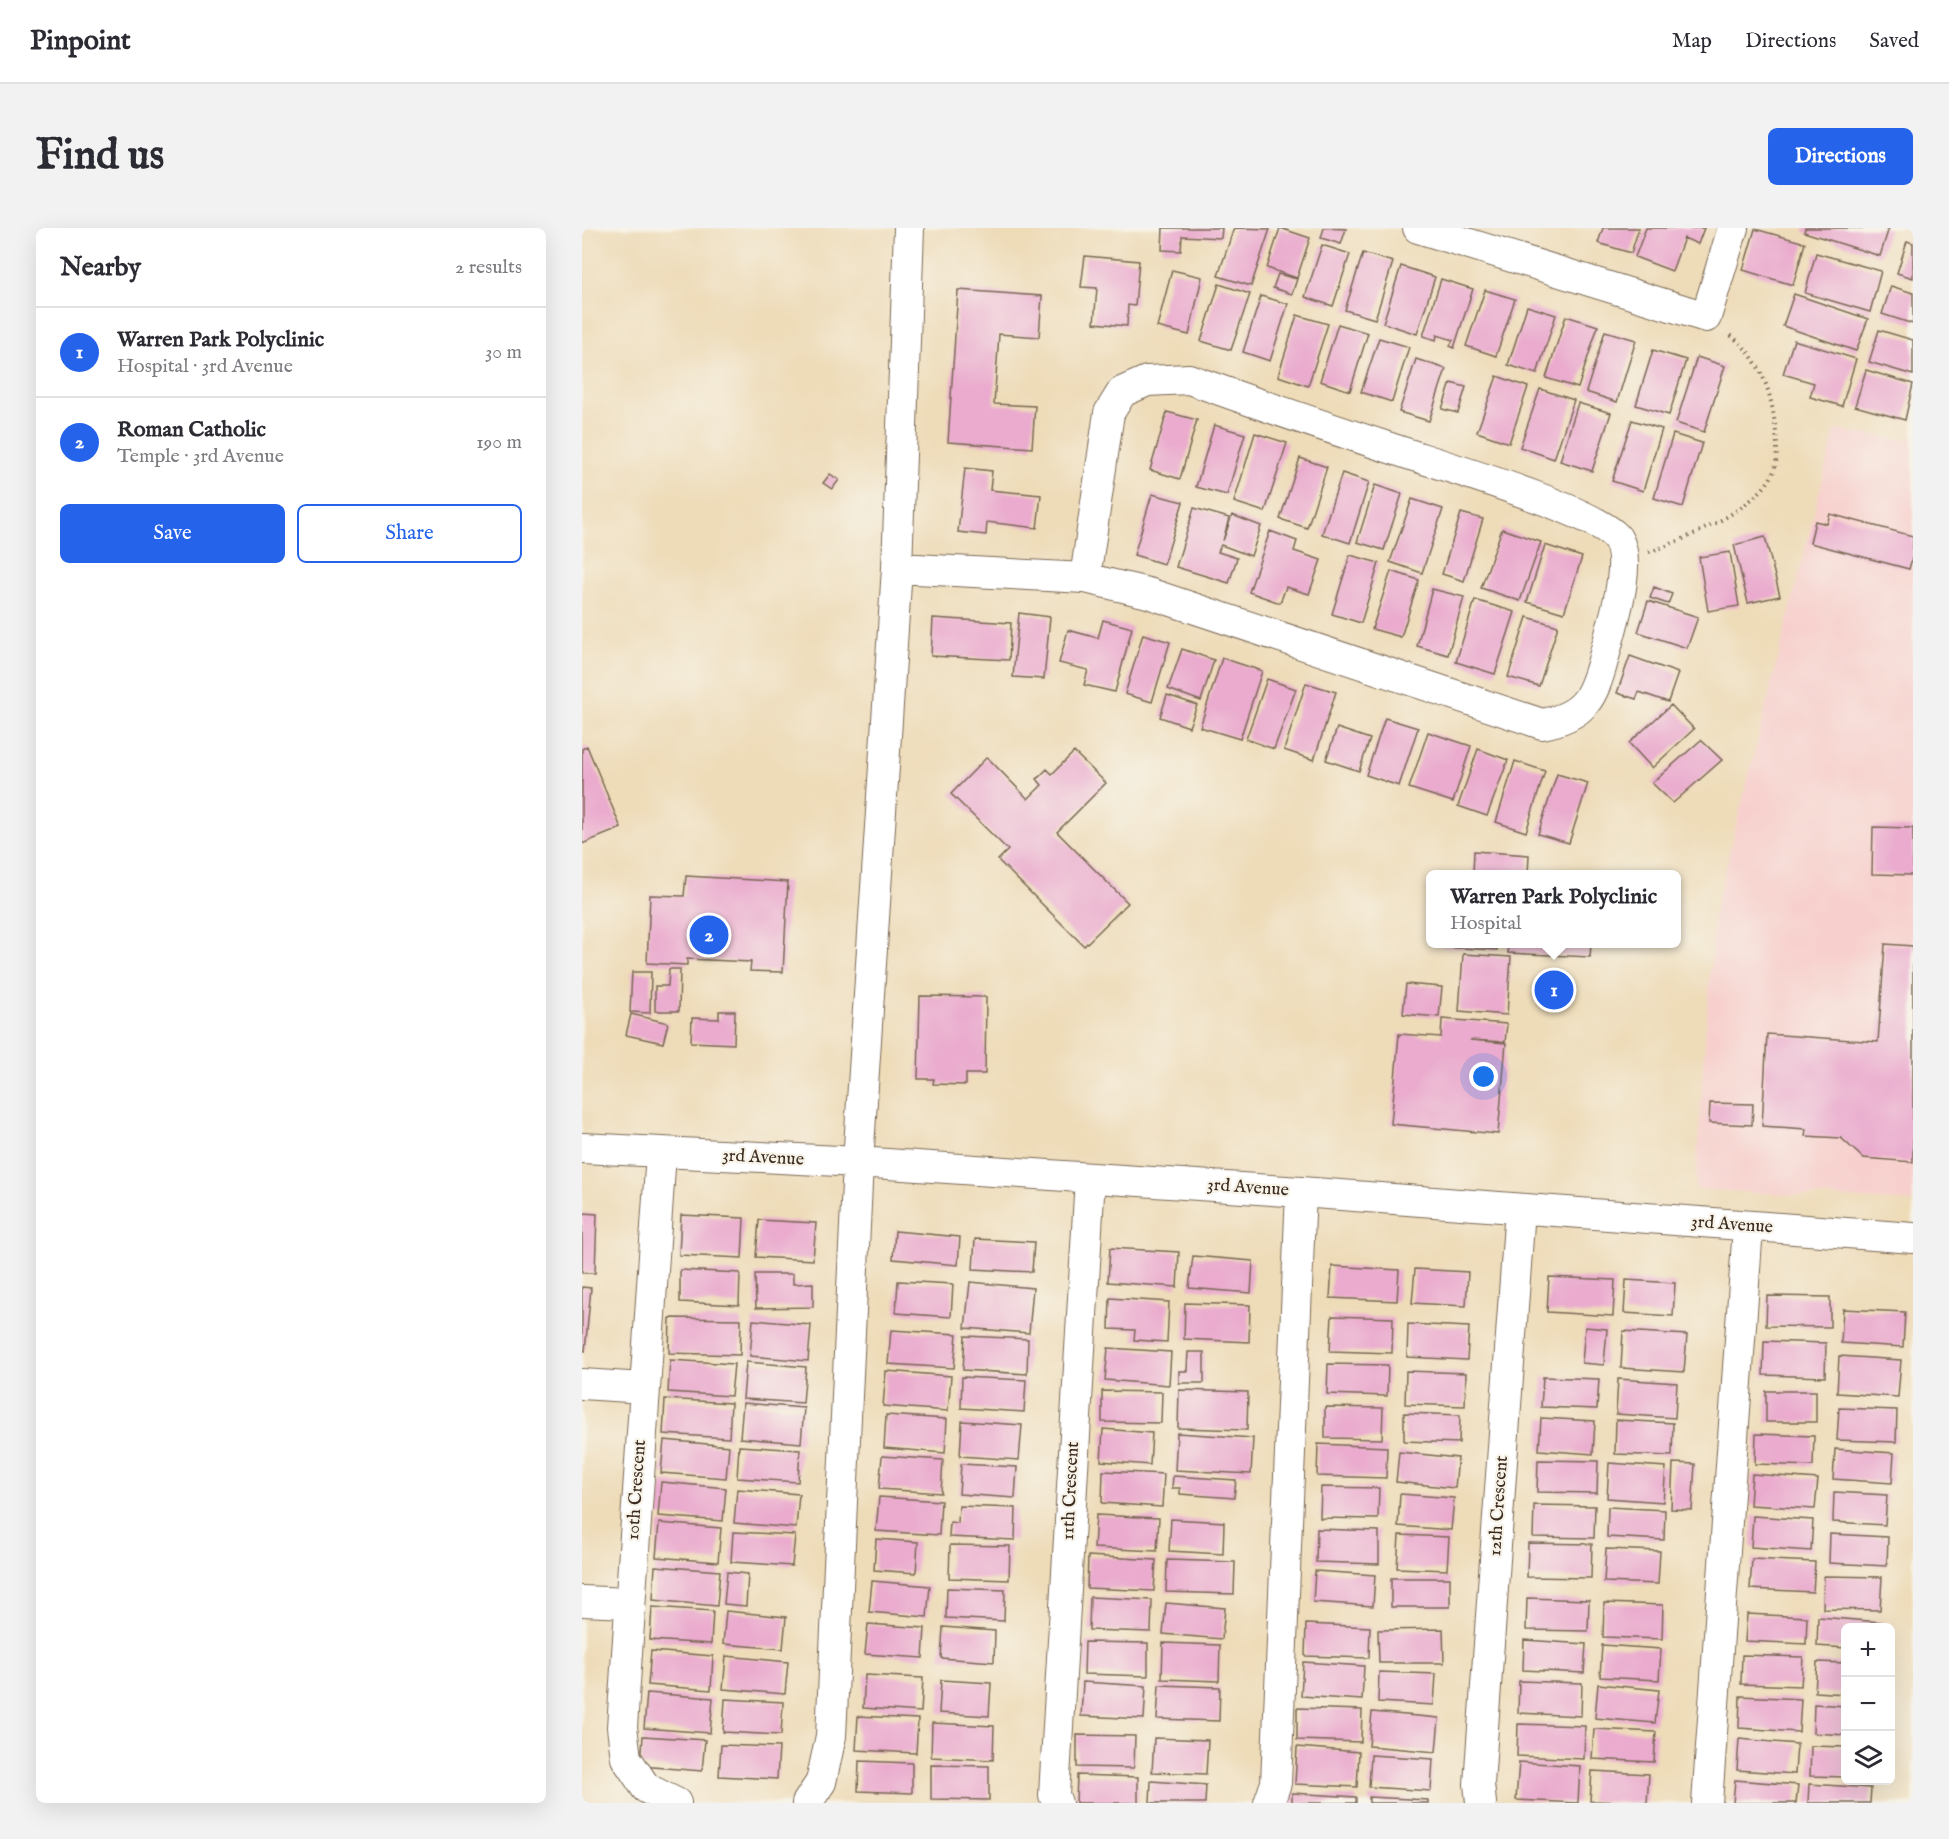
<!DOCTYPE html>
<meta charset="utf-8">
<style>
:root{--surface:#fff;--page:#f2f2f3;--text:#2b2b33;--muted:#7c7c81;--line:#e1e1e2;--accent:#2563eb}
body{margin:0;font-family:"IM FELL English",serif;background:var(--page);color:var(--text)}
.controls{position:absolute;right:18px;bottom:18px;display:grid;overflow:hidden;border-radius:9px;box-shadow:0 6px 24px #0002}
.controls button{width:54px;height:54px;display:grid;place-items:center;padding:0;border:0;border-bottom:2px solid var(--line);background:var(--surface);color:var(--text);font:30px sans-serif}
.you{position:absolute;left:902px;top:849px;width:21px;height:21px;margin:-15px;border:4px solid #fff;border-radius:50%;background:#1a73e8;box-shadow:0 0 0 9px #1a73e833}
.badge{display:grid;place-items:center;width:39px;height:39px;border-radius:50%;background:var(--accent);color:#fff;font-size:20px;font-weight:700}
.pin{position:absolute;translate:-50% -50%;border:3px solid #fff;box-shadow:0 2px 6px #0006}
.popup{position:absolute;left:844px;top:642px;width:255px;height:78px;box-sizing:border-box;display:grid;place-content:center;border-radius:9px;background:var(--surface);filter:drop-shadow(0 2px 4px #0005);font-size:20px;white-space:nowrap;color:var(--muted)}
.popup b{font-size:22px;color:var(--text)}
.popup::after{content:'';position:absolute;left:50%;top:100%;margin-left:-12px;border:12px solid transparent;border-top-color:var(--surface)}
.list{margin:0;padding:0;list-style:none}
h2{display:flex;justify-content:space-between;align-items:center;height:78px;margin:0;padding:0 24px;font-size:26px}
h2 small{font-size:20px;font-weight:400;color:var(--muted)}
.list li{display:grid;grid-template-columns:39px 1fr auto;gap:18px;align-items:center;box-sizing:border-box;height:90px;padding:0 24px;border-top:2px solid var(--line)}
.list b{display:block;font-size:22px;white-space:nowrap}
.list p{margin:0;font-size:20px;white-space:nowrap;color:var(--muted)}
.list em{font-size:20px;font-style:normal;color:var(--muted)}
.actions{display:flex;gap:12px;padding:18px 24px}
.actions a{flex:1;padding:14px 0;border:2px solid var(--accent);border-radius:9px;text-align:center;font-size:21px;color:var(--accent)}
.actions .main{background:var(--accent);color:#fff}
.icon{flex:none;width:33px;height:33px;fill:none;stroke:currentColor;stroke-width:2;stroke-linecap:round;stroke-linejoin:round}
.map{position:relative;flex:none;width:1331px;height:1575px;overflow:hidden;border-radius:9px}
header{display:flex;align-items:center;gap:36px;box-sizing:border-box;height:84px;padding:0 30px;background:var(--surface);border-bottom:2px solid var(--line)}
header strong{font-size:28px}
nav{display:flex;gap:33px;margin-inline-start:auto;font-size:21px}
.intro{display:flex;align-items:center;justify-content:space-between;box-sizing:border-box;height:144px;padding:0 36px}
h1{margin:0;font-size:42px}
.button{padding:15px 27px;border-radius:9px;background:var(--accent);color:#fff;font-size:21px;font-weight:700}
main{display:flex;gap:36px;padding:0 36px}
aside{flex:1;background:var(--surface);border-radius:9px;box-shadow:0 6px 24px #0002}
.map>svg:first-child{display:block}
</style>
<header>
<strong>Pinpoint</strong>
<nav><a>Map</a><a>Directions</a><a>Saved</a></nav>
</header>
<div class="intro"><h1>Find us</h1><a class="button">Directions</a></div>
<main>
<aside>
<h2>Nearby<small>2 results</small></h2>
<ul class="list">
<li><span class="badge">1</span><div><b>Warren Park Polyclinic</b><p>Hospital · 3rd Avenue</p></div><em>30 m</em></li>
<li><span class="badge">2</span><div><b>Roman Catholic</b><p>Temple · 3rd Avenue</p></div><em>190 m</em></li>
</ul>
<div class="actions"><a class="main">Save</a><a>Share</a></div>
</aside>
<div class="map">
<svg width="1331" height="1575" viewBox="0 0 1331 1575">
<rect width="100%" height="100%" fill="#f7f3e8"/>
<filter id="ink" filterUnits="userSpaceOnUse"><feTurbulence type="fractalNoise" baseFrequency=".0167" numOctaves="2"/><feDisplacementMap in="SourceGraphic" scale="12" xChannelSelector="R" yChannelSelector="G"/><feConvolveMatrix kernelMatrix="1 2 1 2 8 2 1 2 1" color-interpolation-filters="sRGB"/></filter>
<filter id="wash" filterUnits="userSpaceOnUse"><feTurbulence type="fractalNoise" baseFrequency=".008" numOctaves="4" result="noise"/><feDisplacementMap in="SourceGraphic" scale="24" xChannelSelector="R" yChannelSelector="G"/><feGaussianBlur stdDeviation="1.35" result="paint"/><feColorMatrix in="noise" values="0 0 0 0 0 0 0 0 0 0 0 0 0 0 0 0 0 1.4 0 .05"/><feComposite in="paint" operator="in"/></filter>
<g filter="url(#wash)">
<rect width="100%" height="100%" fill="#eedcb9"/>
<path fill="#f7d0cd" d="M1253,202L1322,212L1331,208V974L1113,961L1132,686Z"/>
<g id="blocks">
<path fill="#eaabce" d="M581,0H640L639,10L600,8L599,23L580,22Z
M652,0L688,1L669,58L636,48Z
M698,0L728,10L715,50L685,40Z
M742,0L764,1L759,16L739,10Z
M1021,0H1057L1049,25L1016,15Z
M1064,0H1122L1116,16L1102,10L1090,43L1053,29Z
M1223,0H1307L1298,28L1222,4Z
M1173,1L1223,15L1211,57L1161,42Z
M1325,13L1331,15V50L1315,45Z
M740,17L768,26L751,78L723,69Z
M781,25L811,34L793,91L763,82Z
M1234,25L1299,43L1288,84L1223,65Z
M503,28L557,33L553,78L546,77L545,98L512,95L515,60L499,59Z
M819,38L853,49L835,106L801,95Z
M590,42L620,49L607,107L575,99Z
M696,46L715,51L710,66L691,60Z
M859,51L891,61L872,120L868,118L871,112L855,107L854,112L841,108Z
M637,56L668,66L649,122L619,113Z
M1309,58L1331,65V96L1300,86Z
M376,62L460,68L457,109L417,106L412,176L453,178L450,220L366,214Z
M903,62L933,71L914,128L884,118Z
M1212,66L1286,91L1274,123L1201,98Z
M679,68L706,76L688,133L661,124Z
M945,78L974,87L955,146L926,137Z
M715,87L746,96L726,158L696,148Z
M984,88L1016,98L996,160L964,150Z
M756,96L786,105L768,163L738,153Z
M1297,102L1331,112V147L1287,134Z
M1023,103L1054,112L1035,174L1004,164Z
M797,110L827,119L810,174L779,164Z
M1212,112L1274,131L1260,178L1228,169L1232,155L1201,146Z
M1071,122L1104,132L1087,187L1054,177Z
M1115,129L1143,138L1122,204L1094,195Z
M834,131L864,141L847,193L817,184Z
M1284,142L1331,156L1323,192L1273,178Z
M915,148L946,159L927,215L895,204Z
M869,155L884,159L876,185L860,181Z
M958,161L992,172L972,231L938,219Z
M996,175L1029,185L1010,243L978,233Z
M585,184L615,192L598,251L568,242Z
M1050,192L1080,201L1061,263L1030,253Z
M632,197L663,206L645,267L614,259Z
M673,205L705,215L683,284L652,274Z
M1091,206L1120,215L1101,279L1072,270Z
M718,230L745,239L725,300L698,291Z
M383,240L410,243L408,262L459,267L455,300L405,294L404,307L376,304Z
M760,245L787,254L768,315L740,306Z
M248,246L257,252L250,261L241,255Z
M793,257L820,266L802,322L775,314Z
M570,266L601,274L582,336L552,327Z
M830,271L861,281L840,345L808,334Z
M612,280L647,290L641,313L650,287L679,298L669,328L639,317L636,324L655,330L647,355L594,339Z
M879,285L901,291L882,353L860,346Z
M1248,286L1331,308V327L1327,341L1228,315L1233,293L1245,296Z
M920,301L959,314L938,373L899,360Z
M688,303L715,313L712,323L739,332L727,366L704,359L698,375L667,364Z
M1183,309L1198,368L1166,375L1152,317Z
M963,317L1000,329L982,385L945,374Z
M1148,324L1157,378L1126,383L1117,329Z
M768,327L797,335L779,395L750,386Z
M809,343L837,352L819,409L790,401Z
M1072,359L1090,366L1086,376L1068,370Z
M850,361L882,369L866,427L835,418Z
M893,372L933,384L913,446L874,434Z
M1066,373L1116,389L1105,420L1056,404Z
M437,385L468,389L462,451L431,449Z
M945,389L976,398L957,458L926,449Z
M351,390L429,395L427,432L349,428Z
M521,392L550,400L533,464L502,457L506,442L477,435L486,402L516,410Z
M561,406L588,414L570,474L543,466Z
M600,421L632,432L619,473L586,461Z
M1048,428L1096,445L1086,474L1057,464L1054,471L1035,465Z
M640,430L680,443L658,511L618,499Z
M685,451L714,461L692,521L664,511Z
M724,455L754,464L732,532L702,522Z
M585,467L615,477L607,499L578,489Z
M1089,477L1112,501L1070,540L1047,515Z
M803,490L836,500L817,558L784,547Z
M755,500L788,511L777,543L744,532Z
M846,504L889,518L871,574L827,560Z
M1119,512L1140,532L1091,575L1070,555Z
M5,518L39,600L0,616V521Z
M896,521L926,532L905,588L876,578Z
M492,524L524,555L475,604L546,675L502,718L416,632L426,622L369,566L405,529L446,571L460,557L455,551L465,541L470,546Z
M933,533L963,543L944,604L914,594Z
M975,546L1006,555L987,615L956,606Z
M1291,599L1331,600V647L1290,646Z
M892,623L947,627L946,646H891Z
M104,648L206,654L201,744L168,743L169,734L105,731V737L65,735L68,667L102,668Z
M860,716H915V722L860,719Z
M926,716H1009L1008,729L926,725Z
M1303,716L1331,718V934L1281,930L1259,910L1223,908L1224,901L1180,898L1185,806L1296,814Z
M881,726L929,729L925,787L877,783Z
M87,741H98L97,783H73V758H86Z
M50,744H69L68,785L48,784Z
M824,756L860,759L857,789L821,786Z
M338,768L404,769L403,846H384V857L351,856L352,851H336Z
M137,783H153L152,816L109,814L110,790L137,791Z
M49,786L86,795L81,815L44,807Z
M860,791L925,796L923,814L888,812L924,815L916,906L809,896L817,806L859,809Z
M1128,875L1171,876L1170,897L1127,895Z
M0,985L15,986L13,1045H0Z
M99,987L162,990L160,1030L97,1027Z
M177,992L234,995L231,1032L174,1029Z
M313,1003L378,1009L376,1037L311,1031Z
M393,1011L452,1014L450,1044L391,1041Z
M528,1020L597,1024L595,1059L526,1054Z
M611,1028L671,1033L669,1065L607,1060Z
M750,1038L817,1042L815,1073L748,1070Z
M833,1041L886,1044L884,1078L830,1075Z
M98,1042L158,1045L157,1077L98,1074Z
M173,1046H211V1056L231,1055V1079L174,1080Z
M967,1049L1033,1052L1031,1088L965,1084Z
M1044,1052L1093,1055L1091,1088L1042,1085Z
M316,1053L371,1056L369,1089L314,1085Z
M388,1054L451,1060L447,1105L383,1100Z
M0,1059L9,1060L3,1123L0,1122Z
M1185,1068L1248,1069V1099L1184,1098Z
M528,1070L587,1074L585,1114L552,1112L553,1102L527,1101Z
M603,1075L668,1077L667,1114L602,1111Z
M1261,1081L1323,1084L1321,1119L1259,1115Z
M750,1088L811,1090L810,1125L748,1123Z
M88,1090L159,1091L158,1127L87,1125Z
M171,1092L229,1097L226,1133L168,1128Z
M826,1096L887,1099L885,1132L825,1129Z
M1003,1099L1025,1101L1022,1137L1000,1135Z
M309,1102L375,1106L372,1140L306,1136Z
M1041,1103L1105,1107L1102,1144L1039,1140Z
M383,1108L446,1111L445,1146L381,1142Z
M1182,1113L1244,1115L1243,1149L1181,1147Z
M526,1120L589,1124L587,1157L523,1152Z
M606,1124H622V1155H597V1143H605Z
M1257,1128L1319,1132L1316,1169L1255,1165Z
M88,1132L152,1136L149,1168L86,1164Z
M164,1134L224,1139L221,1175L161,1171Z
M746,1136L806,1137L805,1168L745,1166Z
M304,1143L369,1148L366,1183L301,1178Z
M824,1143L884,1145L883,1178L823,1176Z
M380,1149L444,1152L442,1184L379,1180Z
M961,1149L1017,1151L1015,1181L959,1179Z
M1036,1151L1095,1155L1093,1190L1034,1186Z
M597,1162L666,1164L665,1202L596,1200Z
M520,1163L580,1164L579,1195L520,1194Z
M1184,1163H1234V1194H1184Z
M83,1171L149,1175L147,1210L81,1206Z
M161,1175L222,1180L219,1215L158,1210Z
M743,1179L801,1180L800,1211L743,1210Z
M1257,1180L1315,1182L1314,1214L1255,1212Z
M822,1185L878,1187L877,1215L822,1213Z
M304,1187L365,1191L363,1225L302,1220Z
M959,1190L1013,1193L1011,1226L957,1222Z
M1034,1192L1091,1195L1090,1228L1033,1226Z
M380,1193L440,1197L437,1232L378,1228Z
M521,1201L570,1205L568,1237L519,1233Z
M595,1205L671,1210L669,1246L593,1242Z
M1174,1206L1232,1208L1231,1238L1173,1236Z
M82,1212L147,1218L144,1250L79,1245Z
M736,1216L805,1219L804,1250L735,1248Z
M157,1218L218,1222L216,1254L155,1250Z
M1253,1221L1312,1225L1310,1255L1251,1251Z
M817,1224L876,1230L873,1260L814,1254Z
M300,1228L361,1232L359,1265L297,1261Z
M956,1232L1016,1233L1015,1265L955,1264Z
M1027,1235L1084,1239L1081,1274L1025,1270Z
M1091,1235L1113,1236L1110,1282L1089,1281Z
M379,1236L435,1239L433,1270L377,1266Z
M521,1243L582,1246L580,1279L520,1275Z
M1170,1246L1236,1251L1233,1281L1168,1277Z
M591,1248L654,1252L652,1270L598,1266V1260H590Z
M79,1254L144,1260L141,1293L76,1288Z
M739,1259L797,1260L796,1291L738,1290Z
M155,1261L217,1266L214,1300L152,1295Z
M1252,1264L1305,1267L1303,1297L1251,1294Z
M818,1266L872,1270L869,1302L816,1298Z
M297,1269L359,1273L357,1307L294,1303Z
M952,1277L1013,1278L1012,1310L951,1309Z
M377,1278L434,1280L433,1312L367,1309L368,1294L376,1295Z
M1026,1279L1083,1282L1082,1312L1025,1309Z
M514,1287L577,1290L575,1323L512,1320Z
M1171,1288L1231,1292L1229,1323L1169,1319Z
M589,1291L642,1294L641,1326L587,1323Z
M77,1295L139,1300L136,1334L74,1329Z
M735,1301L797,1303V1336L734,1334Z
M151,1304L213,1307L210,1338L149,1334Z
M1248,1306L1306,1309L1305,1338L1247,1335Z
M817,1307L867,1309L865,1342L815,1340Z
M294,1311L336,1314L334,1345L292,1342Z
M946,1315L1010,1316L1009,1350L945,1349Z
M368,1317L428,1318L427,1352L367,1350Z
M1024,1321L1078,1323L1076,1356L1022,1354Z
M506,1328L574,1332L572,1363L505,1360Z
M1170,1331L1233,1334L1231,1364L1168,1361Z
M585,1332L653,1334L652,1366L584,1364Z
M73,1338L138,1343L135,1378L71,1372Z
M733,1343L793,1347L791,1378L731,1374Z
M145,1344L166,1346L164,1378L142,1376Z
M1242,1348L1300,1349L1298,1382L1241,1381Z
M809,1350H868V1379H809Z
M290,1353L348,1358L345,1389L287,1384Z
M365,1360L423,1362L422,1393L364,1390Z
M508,1369L570,1372L569,1404L507,1402Z
M945,1370L1007,1372L1006,1403L944,1402Z
M584,1375L643,1380L640,1411L581,1406Z
M1022,1375L1081,1377L1080,1411L1021,1409Z
M70,1379L131,1383L129,1416L68,1412Z
M144,1383L204,1389L201,1421L141,1416Z
M1165,1386L1225,1389L1224,1416L1163,1413Z
M1236,1389L1299,1394V1400H1264V1420L1235,1418Z
M286,1396L343,1400L341,1430L283,1426Z
M724,1396L788,1399L787,1430L723,1428Z
M361,1399L413,1403L412,1434L359,1430Z
M861,1401L862,1435H797L796,1402Z
M942,1412L1004,1416L1002,1445L941,1442Z
M503,1414L566,1415V1448L502,1446Z
M581,1415L638,1417L637,1453L580,1451Z
M1020,1417L1079,1421L1077,1452L1018,1449Z
M69,1423L131,1428L129,1462L66,1457Z
M1160,1427L1221,1429L1219,1458L1159,1456Z
M144,1428L206,1434L203,1466L141,1461Z
M721,1434L782,1438L780,1472L719,1468Z
M1235,1434L1264,1435V1466L1233,1464Z
M797,1444L854,1446L852,1477L796,1474Z
M283,1447L341,1450L339,1484L281,1480Z
M359,1452L409,1455L407,1488L357,1485Z
M937,1453L1000,1455L999,1488L936,1485Z
M501,1454L564,1458L562,1491L499,1488Z
M1016,1456L1077,1462L1073,1495L1013,1490Z
M577,1457L638,1459L637,1493L575,1491Z
M65,1465L131,1470L128,1505L62,1500Z
M1158,1468L1219,1471L1217,1504L1157,1500Z
M143,1471L201,1474L199,1507L141,1504Z
M1232,1476L1264,1478V1507L1231,1505Z
M715,1480L780,1482L779,1514L715,1512Z
M790,1484L857,1490L854,1524L787,1518Z
M276,1488L336,1491L334,1525L274,1522Z
M350,1495L412,1498L411,1532L349,1529Z
M936,1496L1003,1498L1002,1531L935,1528Z
M1012,1501L1074,1504L1072,1534L1010,1531Z
M495,1507L553,1508L552,1540L495,1539Z
M61,1508L123,1512L120,1543L59,1538Z
M572,1510L626,1512L624,1546L570,1544Z
M1157,1511L1215,1516L1213,1546L1155,1542Z
M139,1517L197,1519L195,1551L137,1548Z
M1229,1518L1264,1519V1549L1228,1548Z
M715,1519L777,1524L775,1559L713,1556Z
M789,1527L851,1531L849,1563L787,1559Z
M277,1533L330,1535V1565L276,1563Z
M937,1534L998,1538L996,1575L934,1572Z
M349,1537L407,1538V1572L349,1571Z
M1010,1543L1067,1546L1065,1575L1008,1573Z
M495,1547L556,1549V1575H494Z
M1153,1552L1216,1557L1214,1575H1151Z
M569,1553L624,1557L623,1575H568Z
M1227,1556L1289,1560L1288,1575H1226Z
M710,1565L774,1569V1575H710Z
M787,1569L846,1572V1575H787Z"/>
</g>
</g>
<g filter="url(#ink)">
<use href="#blocks" fill-opacity="0" stroke="#7a6854" stroke-width="1.5"/>
<g fill="none" stroke-linecap="round" stroke-linejoin="round">
<g stroke="#7a6854" stroke-width="32">
<path id="minor" d="M836,0L1124,89L1151,0
M315,340L503,350L566,365L960,496C1003,488 1011,470 1022,429C1029,400 1052,335 1035,310C1014,282 849,234 808,220C741,198 673,175 607,151L565,153L540,164L527,185L503,350
M0,920L276,934L719,964L1331,1010
M79,925L40,1499L44,1530L64,1560L94,1575
M0,1156L62,1160
M0,1373L47,1375
M225,1575L239,1554L249,1508L276,934L315,340L327,0
M475,1575L472,1567L474,1533L508,950
M687,1575L694,1555L719,964
M899,1575L897,1556L938,981
M1125,1575L1166,999"/>
</g>
<path stroke="#7a6854" stroke-width="4" stroke-dasharray="1.5 4.5" stroke-linecap="butt" d="M1067,324C1101,313 1185,277 1193,239C1197,222 1194,201 1191,184C1186,153 1173,125 1147,106"/>
<use href="#minor" stroke="#fff" stroke-width="30"/>
</g>
</g>
<g text-anchor="middle" dominant-baseline="central" stroke-width="4.5" stroke-linejoin="round" paint-order="stroke">
<g font-size="18" fill="#3b2a1e" stroke="#f7f3e8">
<text transform="translate(181 930) rotate(3)">3rd Avenue</text>
<text transform="translate(666 960) rotate(4)">3rd Avenue</text>
<text transform="translate(1150 997) rotate(4)">3rd Avenue</text>
<text transform="translate(55 1262) rotate(-86)">10th Crescent</text>
<text transform="translate(489 1263) rotate(-87)">11th Crescent</text>
<text transform="translate(917 1278) rotate(-86)">12th Crescent</text>
</g>
</g>
</svg>
<div class="controls">
<button>+</button>
<button>−</button>
<button><svg class="icon" aria-label="layers" viewBox="0 0 24 24"><path d="M12 4l9 5-9 5-9-5zM3 14l9 5 9-5"/></svg></button>
</div>
<div class="you"></div>
<div class="pin badge" style="left:972px;top:762px">1</div>
<div class="popup"><b>Warren Park Polyclinic</b>Hospital</div>
<div class="pin badge" style="left:127px;top:707px">2</div>
</div>
</main>
